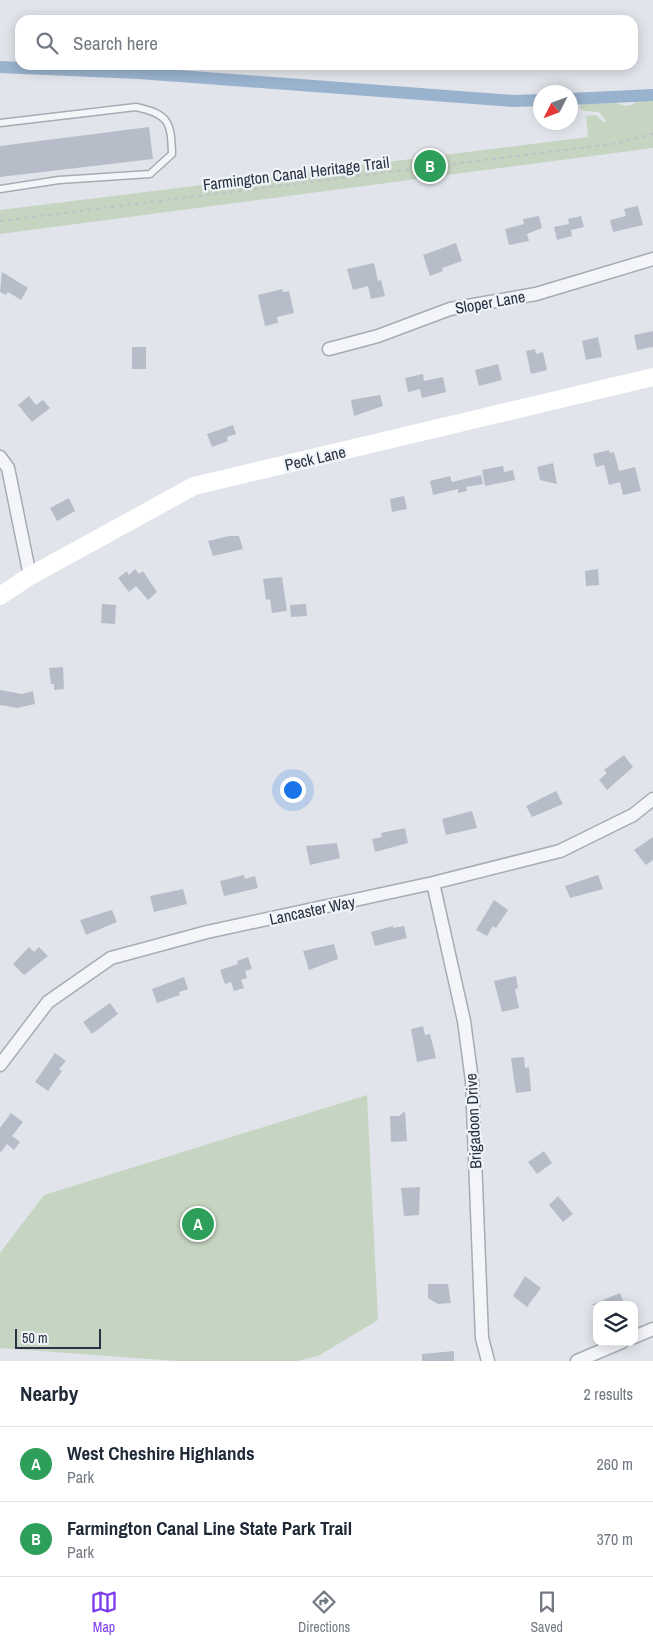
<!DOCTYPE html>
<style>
:root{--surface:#fff;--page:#f2f2f3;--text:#1f2937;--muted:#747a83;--line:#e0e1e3;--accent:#7c3aed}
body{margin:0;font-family:"Archivo Narrow",sans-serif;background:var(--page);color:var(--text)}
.controls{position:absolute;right:15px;bottom:15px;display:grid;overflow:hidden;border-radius:10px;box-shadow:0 2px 12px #0003}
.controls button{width:45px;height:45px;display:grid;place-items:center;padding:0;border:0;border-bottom:1px solid var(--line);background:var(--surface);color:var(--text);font:25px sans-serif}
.compass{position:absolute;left:533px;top:85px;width:45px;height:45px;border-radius:50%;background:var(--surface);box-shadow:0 2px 12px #0003;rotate:228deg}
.scale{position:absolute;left:15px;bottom:12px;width:86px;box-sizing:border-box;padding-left:5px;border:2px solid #283243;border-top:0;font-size:14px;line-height:18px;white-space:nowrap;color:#283243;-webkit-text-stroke:4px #f0f3f8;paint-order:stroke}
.you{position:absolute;left:292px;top:789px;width:18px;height:18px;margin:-12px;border:4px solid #fff;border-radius:50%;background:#1a73e8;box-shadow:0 0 0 8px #1a73e833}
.badge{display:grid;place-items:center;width:32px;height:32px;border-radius:50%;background:var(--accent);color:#fff;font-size:16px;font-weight:700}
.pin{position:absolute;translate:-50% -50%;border:2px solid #fff;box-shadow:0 1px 5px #0006}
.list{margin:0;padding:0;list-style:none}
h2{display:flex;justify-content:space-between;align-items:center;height:65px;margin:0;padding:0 20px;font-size:21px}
h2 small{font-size:16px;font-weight:400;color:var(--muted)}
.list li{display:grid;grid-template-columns:32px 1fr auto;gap:15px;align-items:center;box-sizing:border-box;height:75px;padding:0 20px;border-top:1px solid var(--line)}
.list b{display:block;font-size:19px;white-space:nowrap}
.list p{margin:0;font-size:16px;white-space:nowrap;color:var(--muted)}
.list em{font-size:16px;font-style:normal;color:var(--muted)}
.icon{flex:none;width:28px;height:28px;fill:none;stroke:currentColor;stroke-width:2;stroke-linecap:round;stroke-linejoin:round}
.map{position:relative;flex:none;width:653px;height:1361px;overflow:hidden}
.search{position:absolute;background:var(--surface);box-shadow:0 2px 12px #0003;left:15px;right:15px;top:15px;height:55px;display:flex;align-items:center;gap:12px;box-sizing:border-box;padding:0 18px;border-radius:15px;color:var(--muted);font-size:19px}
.sheet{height:215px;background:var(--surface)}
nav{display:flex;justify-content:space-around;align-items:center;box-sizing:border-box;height:70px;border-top:1px solid var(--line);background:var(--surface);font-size:14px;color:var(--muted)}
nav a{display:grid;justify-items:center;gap:2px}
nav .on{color:var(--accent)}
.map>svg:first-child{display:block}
</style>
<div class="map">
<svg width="653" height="1361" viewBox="0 0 653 1361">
<rect width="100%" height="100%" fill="#e1e4ea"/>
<path fill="#c6d5c1" d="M611,98C632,117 633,96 653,98V148L0,234V210L588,137L586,116L596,115L604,123L606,121L599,112L585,111L579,107L589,101L602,104Z
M367,1095L378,1320L318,1356L298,1361H176L0,1348V1253L44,1195Z"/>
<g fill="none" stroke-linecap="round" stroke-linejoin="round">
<path stroke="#99b2cd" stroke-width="12" d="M0,67L139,73L514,101L540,100
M570,99L653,95"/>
</g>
<path fill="#b7bdc8" d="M149,127L153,159L0,177V146Z
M638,206L643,225L613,232L610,220L626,216L624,209Z
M539,216L542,228L527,234L529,241L509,245L505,229L524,224L523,219Z
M581,216L584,227L571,230L572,236L557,240L554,227L569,224L568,219Z
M456,243L462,261L442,268L443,271L430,276L423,255Z
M374,263L378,281L381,280L385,296L371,299L368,286L353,290L347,269Z
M2,272L28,288L21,300L8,292L6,295L0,292Z
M282,289L283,292L289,291L294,313L277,317L278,323L265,326L258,295Z
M653,331V347L637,350L634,335Z
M598,337L602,357L586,360L582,341Z
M132,347H146V369H132Z
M535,349L536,354L543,352L547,370L531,374L526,351Z
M498,364L502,380L479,386L475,370Z
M423,374L424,381L443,377L446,392L422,398L420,389L408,392L405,378Z
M380,395L383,406L354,416L351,400Z
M29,396L36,405L43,400L50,408L32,422L18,405Z
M233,425L236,434L227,437L228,441L212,447L207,434Z
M609,450L610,453L614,452L619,471L635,467L641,491L623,495L620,482L609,485L604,465L596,467L593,454Z
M553,463L557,484L540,480L537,467Z
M503,466L504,472L513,470L515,480L485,486L482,470Z
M481,475L483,484L466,487L467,491L458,493V489L433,495L430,481L450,476L452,482Z
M404,496L407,509L392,512L390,499Z
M69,498L75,511L57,521L50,508Z
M229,536H239L243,549L213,556L208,541Z
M135,569L139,574L143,571L157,592L148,600L136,586L129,592L118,578L127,571L129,575Z
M598,569L599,585L586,586L585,571Z
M282,577L287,611L272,613L270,599L266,600L263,579Z
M102,604L116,605L115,624L101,623Z
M306,604L307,616L291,617L290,605Z
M63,667L64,689L54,690V684H51L49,668Z
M0,690L22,694L33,691L35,704L17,708L0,705Z
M624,755L633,767L607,790L599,780L607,773L604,770Z
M556,791L563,804L532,817L526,806Z
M472,811L477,828L446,835L442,819Z
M405,828L408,843L375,852L372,839L382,837L381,833Z
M653,837V860L646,865L634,850Z
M337,843L340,858L310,865L306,846Z
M244,875L245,879L255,876L258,888L224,896L220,881Z
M598,875L603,889L570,898L565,886Z
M183,889L187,904L154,912L150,896Z
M494,900L508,910L496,928L493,926L487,936L476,930Z
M112,910L117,922L86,935L80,920Z
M393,926V928L404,926L407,938L375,946L371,932Z
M334,944L338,959L309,970L303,951Z
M29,947L34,952L39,947L48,956L24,975L13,964Z
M248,957L252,969L245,971L247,978L241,980L244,988L234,991L231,982L225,984L220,970L238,964L237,961Z
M516,976L518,988L515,989L519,1008L502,1012L494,981Z
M184,977L188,989L179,992L180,995L157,1003L152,989Z
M110,1003L118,1014L92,1034L83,1022Z
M423,1026L425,1035L430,1034L436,1058L417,1062L411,1029Z
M55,1053L66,1061L59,1069L62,1071L48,1091L35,1082Z
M524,1057L525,1068L529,1067L531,1091L516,1093L511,1058Z
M405,1111L407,1141L391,1142L390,1116H399Z
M11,1113L23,1122L12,1136L20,1142L14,1150L7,1144L0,1153V1128Z
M544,1151L552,1163L537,1174L528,1162Z
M420,1187L419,1215L404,1216L401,1188Z
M558,1196L573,1214L563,1222L549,1205Z
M525,1276L541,1288L527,1307L513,1296Z
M428,1284H448L451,1303L438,1304L428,1298Z
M620,1293L625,1305H591Z
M454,1351V1361H422V1354Z"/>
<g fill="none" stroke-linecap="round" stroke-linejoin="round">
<g stroke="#a6abb5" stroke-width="9">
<path id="lane" d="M0,123L136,107C169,114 171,122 172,154L150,174L59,180L0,189"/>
</g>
<g stroke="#a6abb5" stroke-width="15">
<path id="street" d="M329,349L378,336L450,309L536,294L653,259
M0,457L8,468L30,576
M433,883L464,1021L472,1081L482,1338L488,1361
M0,1065L48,1002L111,958L207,932L433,883L560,851L633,815L653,799
M634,1337L653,1329
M577,1361L622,1342"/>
</g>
<path stroke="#bfc2c9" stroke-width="2" stroke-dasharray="4 4" stroke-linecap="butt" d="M0,221L619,143L653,134"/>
<use href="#lane" stroke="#f4f5f8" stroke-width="6"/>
<use href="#street" stroke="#f4f5f8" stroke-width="12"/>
<path stroke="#fff" stroke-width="18" d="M0,596L30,576L194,486L653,377"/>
</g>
<g text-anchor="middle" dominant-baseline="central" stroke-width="4.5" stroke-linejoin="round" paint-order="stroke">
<g font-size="16" fill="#283243" stroke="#f0f3f8">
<text transform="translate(296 173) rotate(-7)">Farmington Canal Heritage Trail</text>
<text transform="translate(490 302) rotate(-10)">Sloper Lane</text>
<text transform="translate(315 458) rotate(-13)">Peck Lane</text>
<text transform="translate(312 910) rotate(-12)">Lancaster Way</text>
<text transform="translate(473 1121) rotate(-93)">Brigadoon Drive</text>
</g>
</g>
</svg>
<div class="controls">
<button><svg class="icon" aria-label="layers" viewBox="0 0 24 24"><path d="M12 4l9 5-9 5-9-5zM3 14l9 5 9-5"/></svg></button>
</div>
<svg class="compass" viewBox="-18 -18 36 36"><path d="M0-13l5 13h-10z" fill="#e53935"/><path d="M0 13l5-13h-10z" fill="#747a83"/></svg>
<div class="scale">50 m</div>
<div class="you"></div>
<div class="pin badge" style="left:198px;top:1224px;background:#2e9e5b">A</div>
<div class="pin badge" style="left:430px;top:166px;background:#2e9e5b">B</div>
<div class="search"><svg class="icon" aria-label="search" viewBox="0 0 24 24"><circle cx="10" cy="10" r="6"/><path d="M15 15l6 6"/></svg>Search here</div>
</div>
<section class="sheet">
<h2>Nearby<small>2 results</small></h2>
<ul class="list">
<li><span class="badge" style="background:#2e9e5b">A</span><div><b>West Cheshire Highlands</b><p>Park</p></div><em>260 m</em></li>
<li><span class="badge" style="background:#2e9e5b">B</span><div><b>Farmington Canal Line State Park Trail</b><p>Park</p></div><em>370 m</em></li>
</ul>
</section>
<nav>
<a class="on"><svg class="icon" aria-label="map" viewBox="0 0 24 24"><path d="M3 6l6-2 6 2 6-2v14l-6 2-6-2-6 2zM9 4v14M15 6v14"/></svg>Map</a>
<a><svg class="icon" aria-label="directions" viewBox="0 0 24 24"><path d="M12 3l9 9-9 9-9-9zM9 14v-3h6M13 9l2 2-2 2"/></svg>Directions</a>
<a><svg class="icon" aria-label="saved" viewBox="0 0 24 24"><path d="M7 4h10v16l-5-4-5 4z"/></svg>Saved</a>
</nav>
